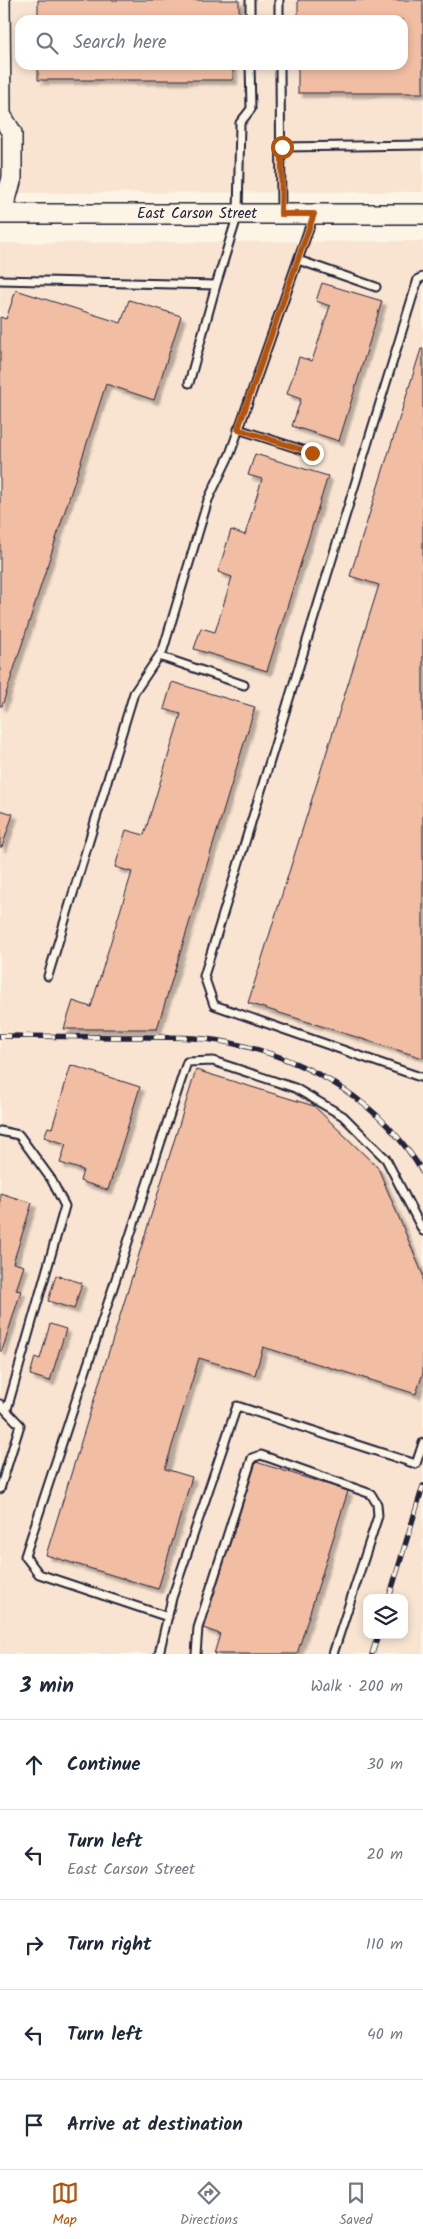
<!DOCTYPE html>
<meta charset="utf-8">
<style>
:root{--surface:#fff;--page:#f6f6f7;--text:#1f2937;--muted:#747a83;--line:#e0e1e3;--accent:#b45309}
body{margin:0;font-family:Kalam,sans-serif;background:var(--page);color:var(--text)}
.controls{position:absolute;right:15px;bottom:15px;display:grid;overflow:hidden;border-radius:10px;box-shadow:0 2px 8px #0003}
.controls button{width:45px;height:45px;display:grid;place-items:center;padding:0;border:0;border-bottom:1px solid var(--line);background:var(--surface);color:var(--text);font:25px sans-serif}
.stop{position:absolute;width:15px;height:15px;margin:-11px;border:4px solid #b45309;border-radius:50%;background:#fff}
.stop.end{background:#b45309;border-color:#fff;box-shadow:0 1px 5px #0008}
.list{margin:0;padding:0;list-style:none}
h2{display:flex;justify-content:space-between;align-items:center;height:65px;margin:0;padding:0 20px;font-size:21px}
h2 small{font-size:16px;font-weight:400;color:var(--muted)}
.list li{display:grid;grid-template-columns:32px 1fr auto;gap:15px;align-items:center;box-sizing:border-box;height:90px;padding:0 20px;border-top:1px solid var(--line)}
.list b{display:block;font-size:19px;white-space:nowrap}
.list p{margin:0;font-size:16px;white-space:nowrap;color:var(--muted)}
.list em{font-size:16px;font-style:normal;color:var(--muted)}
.icon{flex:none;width:28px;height:28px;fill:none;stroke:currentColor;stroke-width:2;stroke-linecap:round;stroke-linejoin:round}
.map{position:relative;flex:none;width:423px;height:1654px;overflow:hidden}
.search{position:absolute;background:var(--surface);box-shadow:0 2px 8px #0003;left:15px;right:15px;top:15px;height:55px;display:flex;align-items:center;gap:12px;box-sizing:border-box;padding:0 18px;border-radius:15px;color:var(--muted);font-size:19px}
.sheet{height:515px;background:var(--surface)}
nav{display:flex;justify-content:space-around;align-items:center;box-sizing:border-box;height:70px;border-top:1px solid var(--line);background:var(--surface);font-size:14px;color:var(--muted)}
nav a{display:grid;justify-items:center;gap:2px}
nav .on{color:var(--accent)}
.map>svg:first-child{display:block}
</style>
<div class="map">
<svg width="423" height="1654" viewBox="0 0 423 1654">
<defs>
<filter id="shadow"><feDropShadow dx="4.5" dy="4.5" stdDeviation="1" flood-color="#0004"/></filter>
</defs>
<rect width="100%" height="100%" fill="#fcf5e5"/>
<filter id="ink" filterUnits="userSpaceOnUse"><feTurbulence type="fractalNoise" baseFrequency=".02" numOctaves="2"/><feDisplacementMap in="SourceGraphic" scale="10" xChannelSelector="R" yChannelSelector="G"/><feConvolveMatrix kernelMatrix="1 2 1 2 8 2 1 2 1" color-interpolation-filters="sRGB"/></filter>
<g filter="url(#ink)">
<path fill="#f9e4d1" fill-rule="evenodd" d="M0,0H423V192L0,193ZM20,20H403V65H20Z
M423,241V1654H0V243ZM367,1598H404V1635H367Z"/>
<path fill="#f1bda3" stroke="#22223b" filter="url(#shadow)" d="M38,0H239V20H38Z
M298,0H423V93H298V65H403V20H298Z
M38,65H233V80H38Z
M322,283L382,301L339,441L292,426L301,399L287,394L299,357L312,361L330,306L316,301Z
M16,290L121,323L129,300L181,316L154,400L106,384L2,706H0V317L6,319Z
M421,349H423V1058L248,1003L379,585L350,576Z
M255,454L328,476L267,671L194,649L201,628L215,632L232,577L218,572L231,530L245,535L262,479L248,475Z
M172,682L255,707L157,1029H64L73,1001L91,1007L132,872L115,867L126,830L144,835L181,714L164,709Z
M0,810L13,814L2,847H0Z
M71,1065L140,1087L108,1190L80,1181L83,1170L60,1163L66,1144L44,1137L48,1127L52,1128Z
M196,1070L314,1106L378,1168L423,1275V1373L416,1394L263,1347L255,1375L199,1358L165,1469L192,1477L158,1589L46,1555Z
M0,1193L32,1203L13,1263L24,1266L16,1290L21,1291L2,1351H0Z
M56,1275L82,1283L74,1309L48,1301Z
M50,1324L66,1329L50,1381L30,1375L35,1357L40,1359Z
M256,1462L348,1491L297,1654H214L220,1634L203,1628Z"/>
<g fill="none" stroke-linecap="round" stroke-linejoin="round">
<g stroke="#22223b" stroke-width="11">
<path id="lane" d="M250,0V20
M279,0V20
M280,65L281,214
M282,147L423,145
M298,260L376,287
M423,277L418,279L204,976L214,1005L423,1078
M0,280L216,285L189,383
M216,285L238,214L240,123L251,109L250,65
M238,429L312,453
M159,656L244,685
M48,976L134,693L163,650L208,500L230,454L313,217
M0,1131L19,1135L51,1179L65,1206L7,1409
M0,1404L20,1425L0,1489
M168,1617L39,1574L25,1556L187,1062L213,1061L295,1088L343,1116L386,1159L423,1231
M159,1654L172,1598L237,1406L416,1464L423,1443
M196,1654L198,1628L252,1458L261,1455L371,1494L377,1504L378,1516L333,1654"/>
</g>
<g stroke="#22223b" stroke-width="22">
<path id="secondary" d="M0,0L1,115L12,133V178L2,214
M0,214H423"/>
</g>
<use href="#lane" stroke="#fcf5e5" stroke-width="7"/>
<use href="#secondary" stroke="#fcf5e5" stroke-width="19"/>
<g stroke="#22223b" stroke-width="5.5">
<path id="rail" d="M0,1036C42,1036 83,1037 125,1037C160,1037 197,1036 231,1043C310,1060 382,1102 423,1173
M389,1598L423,1486
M372,1654L378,1635"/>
</g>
<use href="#rail" stroke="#fcf5e5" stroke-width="4" stroke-dasharray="11" stroke-linecap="butt"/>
</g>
</g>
<g fill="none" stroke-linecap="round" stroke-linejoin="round" filter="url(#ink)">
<path stroke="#b45309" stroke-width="6" d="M282,147L281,214H314L238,429L312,453"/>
</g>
<g text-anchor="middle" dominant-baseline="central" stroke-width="4" stroke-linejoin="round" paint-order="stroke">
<g font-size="15" fill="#22223b" stroke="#fcf5e5">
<text x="197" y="214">East Carson Street</text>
</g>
</g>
</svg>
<div class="controls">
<button><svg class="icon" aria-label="layers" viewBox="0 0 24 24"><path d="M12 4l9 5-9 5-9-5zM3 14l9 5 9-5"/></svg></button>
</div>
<div class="stop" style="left:282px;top:147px"></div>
<div class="stop end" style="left:312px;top:453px"></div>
<div class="search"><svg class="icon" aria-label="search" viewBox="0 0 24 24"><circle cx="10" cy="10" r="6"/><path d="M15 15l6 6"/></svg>Search here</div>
</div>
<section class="sheet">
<h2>3 min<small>Walk · 200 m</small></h2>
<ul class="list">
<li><svg class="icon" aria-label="ahead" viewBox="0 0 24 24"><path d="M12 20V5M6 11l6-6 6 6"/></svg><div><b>Continue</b></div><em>30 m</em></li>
<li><svg class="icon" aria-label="left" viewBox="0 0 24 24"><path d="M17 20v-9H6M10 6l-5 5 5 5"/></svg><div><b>Turn left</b><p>East Carson Street</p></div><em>20 m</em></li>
<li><svg class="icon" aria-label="right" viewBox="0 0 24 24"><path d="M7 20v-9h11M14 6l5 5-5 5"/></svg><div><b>Turn right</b></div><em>110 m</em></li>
<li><svg class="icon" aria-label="left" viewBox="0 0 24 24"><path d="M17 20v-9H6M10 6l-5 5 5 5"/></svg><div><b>Turn left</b></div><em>40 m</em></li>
<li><svg class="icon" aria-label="arrive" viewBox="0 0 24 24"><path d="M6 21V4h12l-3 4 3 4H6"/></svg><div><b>Arrive at destination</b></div></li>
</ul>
</section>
<nav>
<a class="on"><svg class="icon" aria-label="map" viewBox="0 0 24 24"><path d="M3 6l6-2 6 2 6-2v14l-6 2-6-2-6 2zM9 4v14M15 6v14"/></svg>Map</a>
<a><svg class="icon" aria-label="directions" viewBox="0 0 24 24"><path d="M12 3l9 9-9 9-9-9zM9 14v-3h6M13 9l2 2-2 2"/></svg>Directions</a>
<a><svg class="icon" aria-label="saved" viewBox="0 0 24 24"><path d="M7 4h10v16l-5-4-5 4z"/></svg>Saved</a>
</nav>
